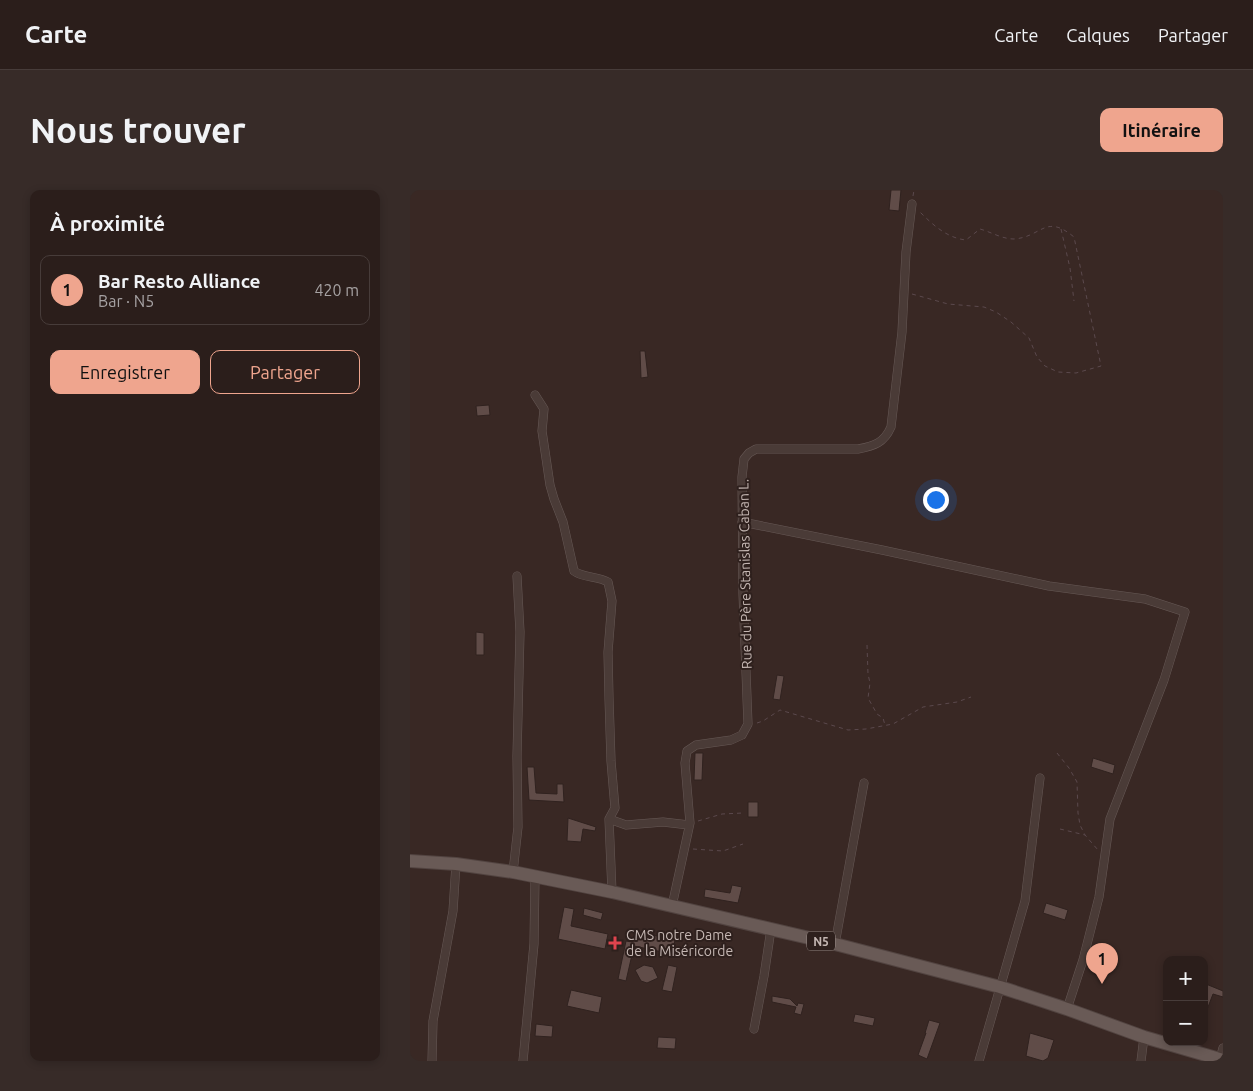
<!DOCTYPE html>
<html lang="fr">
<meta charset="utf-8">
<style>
:root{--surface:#2b1e1b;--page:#372b28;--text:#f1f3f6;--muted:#a6a2a3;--line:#473c3a;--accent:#efa58e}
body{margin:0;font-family:Ubuntu,sans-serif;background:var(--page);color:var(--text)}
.controls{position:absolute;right:15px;bottom:15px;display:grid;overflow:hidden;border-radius:10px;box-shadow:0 2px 8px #0003}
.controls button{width:45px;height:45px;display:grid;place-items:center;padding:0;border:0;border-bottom:1px solid var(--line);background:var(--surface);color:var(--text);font:25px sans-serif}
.you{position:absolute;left:525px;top:309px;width:18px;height:18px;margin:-12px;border:4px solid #fff;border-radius:50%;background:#1a73e8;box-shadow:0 0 0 8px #1a73e833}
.badge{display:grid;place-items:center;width:32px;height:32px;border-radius:50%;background:var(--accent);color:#111;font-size:16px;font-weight:700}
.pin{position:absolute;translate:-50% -41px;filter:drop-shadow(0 1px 2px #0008)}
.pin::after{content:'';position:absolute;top:26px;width:18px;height:15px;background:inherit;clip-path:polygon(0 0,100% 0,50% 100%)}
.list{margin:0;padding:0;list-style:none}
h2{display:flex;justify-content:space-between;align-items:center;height:65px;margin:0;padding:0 20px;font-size:21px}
h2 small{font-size:16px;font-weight:400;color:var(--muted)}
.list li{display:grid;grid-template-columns:32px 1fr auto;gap:15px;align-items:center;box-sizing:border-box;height:70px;margin:0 10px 10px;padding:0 10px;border:1px solid var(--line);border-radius:10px}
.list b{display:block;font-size:19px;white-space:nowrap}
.list p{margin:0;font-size:16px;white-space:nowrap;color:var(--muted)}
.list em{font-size:16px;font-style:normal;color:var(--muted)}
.actions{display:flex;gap:10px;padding:15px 20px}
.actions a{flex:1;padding:11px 0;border:1px solid var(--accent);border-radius:10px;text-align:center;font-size:18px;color:var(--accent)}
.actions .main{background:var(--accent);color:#111}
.map{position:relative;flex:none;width:813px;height:871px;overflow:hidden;border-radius:10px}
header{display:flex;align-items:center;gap:30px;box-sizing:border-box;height:70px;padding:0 25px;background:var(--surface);border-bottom:1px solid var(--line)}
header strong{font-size:24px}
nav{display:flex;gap:28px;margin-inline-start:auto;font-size:18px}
.intro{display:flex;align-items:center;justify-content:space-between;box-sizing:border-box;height:120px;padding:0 30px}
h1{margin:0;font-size:35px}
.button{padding:12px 22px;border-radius:10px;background:var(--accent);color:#111;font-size:18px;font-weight:700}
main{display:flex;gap:30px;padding:0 30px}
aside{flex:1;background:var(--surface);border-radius:10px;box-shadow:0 2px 8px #0003}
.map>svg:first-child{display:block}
</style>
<header>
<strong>Carte</strong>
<nav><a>Carte</a><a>Calques</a><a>Partager</a></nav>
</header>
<div class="intro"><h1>Nous trouver</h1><a class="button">Itinéraire</a></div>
<main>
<aside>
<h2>À proximité<small></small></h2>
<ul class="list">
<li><span class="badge">1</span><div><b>Bar Resto Alliance</b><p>Bar · N5</p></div><em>420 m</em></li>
</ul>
<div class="actions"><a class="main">Enregistrer</a><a>Partager</a></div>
</aside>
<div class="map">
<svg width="813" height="871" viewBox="0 0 813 871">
<rect width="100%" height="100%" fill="#392824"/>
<path fill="#604c48" stroke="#30221f" d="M481,0H491L489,21L479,20Z
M230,161H235L238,187L231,188Z
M79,215L80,225L67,226L66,216Z
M66,442L74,443V465H66Z
M367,485L374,486L370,510L363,509Z
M285,563H293L292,590H284Z
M683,568L705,575L703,584L681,577Z
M117,577H124L126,603L147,604V594H153L154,612L119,610Z
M338,612H348V627H338Z
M158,628L186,637L185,641L173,639L171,652L157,651Z
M322,695L332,697L328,713L294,707L295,699L320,703Z
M636,713L658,720L655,730L633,723Z
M154,717L164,719L161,736L198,744L195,759L148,749Z
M174,718L193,723L191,730L173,725Z
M225,741L265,750L262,764L224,756L216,791L208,789L216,751L222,752Z
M234,775L243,777L248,788L237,793L231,791L225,780Z
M258,775L267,777L262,802L252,800Z
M796,794L813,801V807L803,804L795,825L794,799Z
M161,800L192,807L189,823L157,816Z
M362,806L380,809L387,816L388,813L394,814L391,825L384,823L386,817L362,812Z
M445,824L465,828L463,836L443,832Z
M519,830L530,833L517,869L508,865L516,843H515Z
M126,834L143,836L142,847L125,846Z
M620,843L644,850L638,868L633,871L616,866Z
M248,847L266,848L265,859L247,858Z"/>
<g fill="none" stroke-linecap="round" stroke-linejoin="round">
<g stroke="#675956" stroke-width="9">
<path id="street" d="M125,205L134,219L132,241L140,295L144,309L153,332L164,381C173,388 188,386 198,392L202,411L198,462L199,508L201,571L205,618L199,629L202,702
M332,332L472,360L639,396L735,409L775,422L754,490L700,629L689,707L673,770L657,819
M199,629L216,635L253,632L279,635
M103,682L108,637L107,566L110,442L107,386
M262,716L280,633L275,573L277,561L286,555L321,550L332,545L338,534L333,403L332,287L334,269L339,263L346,259H448C464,256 474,253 481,237L492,142L496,62L502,14
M425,754L454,593
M344,839L354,786L361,739
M810,869L813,858
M22,871L23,831L43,721L46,674
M113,871L124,754L125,687
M569,871L615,711L630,588
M731,871L734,847"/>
</g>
<g stroke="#524441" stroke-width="14">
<path id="primary" d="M0,671L46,674L103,682L202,702L425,754L590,797L657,819L734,847L813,870"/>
</g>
<path stroke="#5b494d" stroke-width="1" stroke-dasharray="4 4" stroke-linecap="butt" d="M503,6L504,0
M651,39L660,78L664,111
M502,104L538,114L574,117L586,122L601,132L619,148L627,167L635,176L648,182L666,183L691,176L664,47C635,23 632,47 604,49C592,49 581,42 570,39L556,50C537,48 523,35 510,22
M457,455L458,484L460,493L458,508L467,524L473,528L475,535
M347,533L353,531L370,520L438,540L456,539L483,534L513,517L547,512L561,507
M647,563L659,578L667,592L668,623L670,635L675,645
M288,631L312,624L333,623
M650,639L675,645L688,660
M283,659L313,661L333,654"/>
<use href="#street" stroke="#4a3b37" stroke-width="8"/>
<use href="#primary" stroke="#695a56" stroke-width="12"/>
</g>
<path fill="#e0444e" stroke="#2e201d" stroke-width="2" d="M202.5 745.5h5v5h5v5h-5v5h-5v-5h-5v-5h5z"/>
<g text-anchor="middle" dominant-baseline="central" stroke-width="4" stroke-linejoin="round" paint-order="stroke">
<rect fill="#2e201d" stroke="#988a86" stroke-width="1" x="397" y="741.5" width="28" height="19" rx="4"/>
<g font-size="12" font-weight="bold" fill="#c5b7b3">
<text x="411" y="751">N5</text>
</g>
<g font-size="14" fill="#c5b7b3" stroke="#2e201d">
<text transform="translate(335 384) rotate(-91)">Rue du Père Stanislas Caban L.</text>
</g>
<g font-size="14" fill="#c5b7b3" stroke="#2e201d" text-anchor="start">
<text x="216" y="745">CMS notre Dame<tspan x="216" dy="16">de la Miséricorde</tspan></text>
</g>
</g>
</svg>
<div class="controls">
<button>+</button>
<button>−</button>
</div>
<div class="you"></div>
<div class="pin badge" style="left:692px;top:794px">1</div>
</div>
</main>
